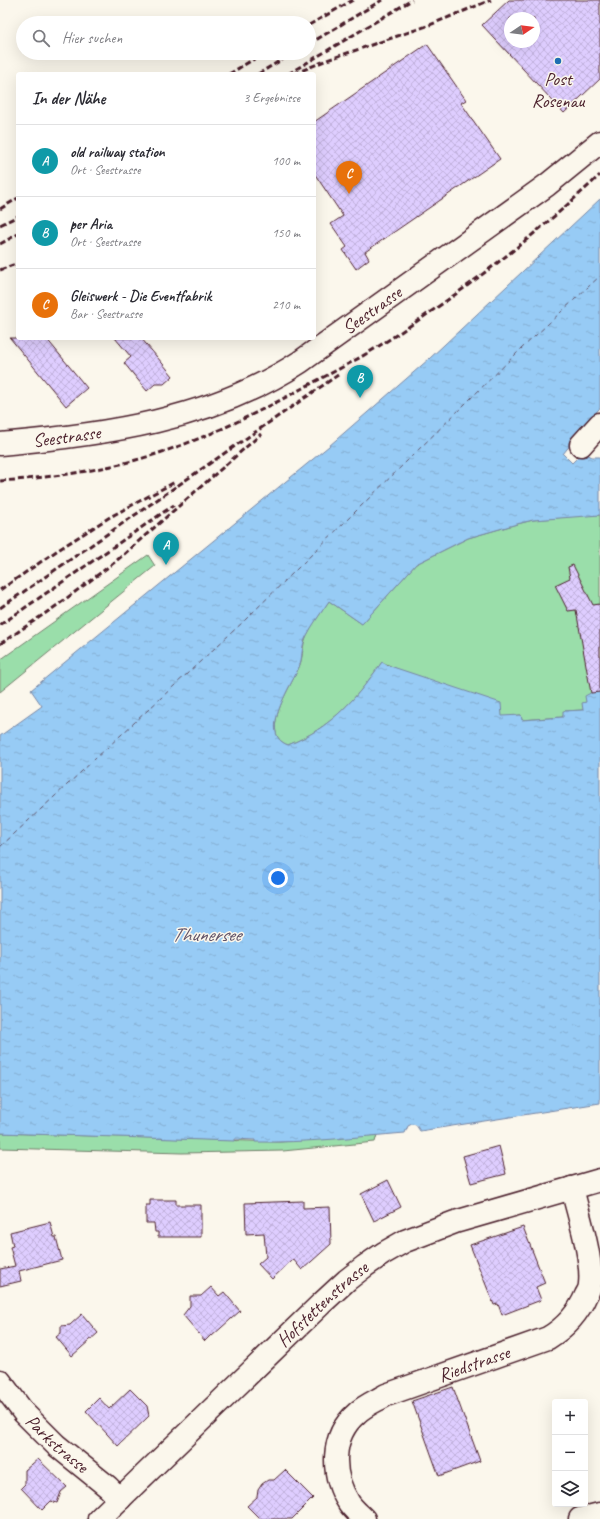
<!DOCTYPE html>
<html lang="de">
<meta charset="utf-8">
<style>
:root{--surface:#fff;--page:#f7f7f7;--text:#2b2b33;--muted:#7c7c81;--line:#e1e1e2;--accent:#ea580c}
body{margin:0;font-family:Caveat,sans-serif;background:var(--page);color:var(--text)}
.controls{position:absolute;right:12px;bottom:12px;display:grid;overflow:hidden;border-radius:4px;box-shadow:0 4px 16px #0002}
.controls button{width:36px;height:36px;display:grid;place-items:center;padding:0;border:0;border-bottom:1px solid var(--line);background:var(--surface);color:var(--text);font:20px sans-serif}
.compass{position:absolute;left:504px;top:12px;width:36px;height:36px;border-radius:50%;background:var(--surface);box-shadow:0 4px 16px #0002;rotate:77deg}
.you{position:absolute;left:278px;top:878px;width:14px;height:14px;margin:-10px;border:3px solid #fff;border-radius:50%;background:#1a73e8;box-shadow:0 0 0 6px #1a73e833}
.badge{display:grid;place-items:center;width:26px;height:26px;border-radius:50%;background:var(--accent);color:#fff;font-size:13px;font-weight:700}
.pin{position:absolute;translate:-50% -33px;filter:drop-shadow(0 1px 2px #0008)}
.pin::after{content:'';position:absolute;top:21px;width:14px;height:12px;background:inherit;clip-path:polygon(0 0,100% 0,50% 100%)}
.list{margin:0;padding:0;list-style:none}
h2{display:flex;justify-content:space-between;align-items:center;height:52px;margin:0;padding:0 16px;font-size:17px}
h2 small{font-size:13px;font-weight:400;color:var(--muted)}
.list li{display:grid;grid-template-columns:26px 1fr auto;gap:12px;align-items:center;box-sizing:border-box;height:72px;padding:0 16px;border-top:1px solid var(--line)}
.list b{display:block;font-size:15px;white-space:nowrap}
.list p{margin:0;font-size:13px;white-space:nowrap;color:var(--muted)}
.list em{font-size:13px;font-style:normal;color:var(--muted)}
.icon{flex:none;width:22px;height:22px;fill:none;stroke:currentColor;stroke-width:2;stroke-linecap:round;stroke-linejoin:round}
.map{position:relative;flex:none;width:600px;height:1519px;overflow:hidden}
.search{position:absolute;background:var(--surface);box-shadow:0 4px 16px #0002;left:16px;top:16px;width:300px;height:44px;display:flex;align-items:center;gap:10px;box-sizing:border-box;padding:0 14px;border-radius:22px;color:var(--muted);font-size:15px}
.panel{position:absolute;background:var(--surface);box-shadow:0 4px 16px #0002;left:16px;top:72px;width:300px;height:268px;border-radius:4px}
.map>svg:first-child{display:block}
</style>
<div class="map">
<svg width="600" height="1519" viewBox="0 0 600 1519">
<defs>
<pattern id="water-ripples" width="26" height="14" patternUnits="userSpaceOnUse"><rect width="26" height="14" fill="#97cbf5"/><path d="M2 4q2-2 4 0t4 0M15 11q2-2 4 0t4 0" fill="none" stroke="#84aed2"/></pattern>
<pattern id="building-cross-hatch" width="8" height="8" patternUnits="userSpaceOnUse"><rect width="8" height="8" fill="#decdff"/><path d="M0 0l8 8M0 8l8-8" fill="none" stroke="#c0b0db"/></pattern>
</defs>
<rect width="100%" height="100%" fill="#fbf7ec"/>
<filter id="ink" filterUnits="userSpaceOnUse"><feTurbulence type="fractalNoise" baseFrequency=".025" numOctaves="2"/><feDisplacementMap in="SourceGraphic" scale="8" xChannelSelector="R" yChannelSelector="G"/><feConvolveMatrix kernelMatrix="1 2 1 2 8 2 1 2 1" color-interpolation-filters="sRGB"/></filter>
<g filter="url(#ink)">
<path fill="#9adeaa" stroke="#727e6a" d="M589,515H600V688L586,702L583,710L564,711L563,717L521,720V715L502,717L382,662C356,699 331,728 288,745C257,734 292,685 299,667C303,658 302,649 305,640C307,631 323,610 329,601L362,624L416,564L468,538L517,524L533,520Z
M148,555L155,566L0,692V660Z
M0,1133L280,1142L377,1135L375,1142L283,1151L182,1153L0,1148Z"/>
<path fill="url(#water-ripples)" stroke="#7886a4" d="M600,199V408L571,439V444L563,454L572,463L583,452L592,457H600V515L533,520L517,524L468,538L416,564L362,624L329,601C321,613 312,625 306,637C301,646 303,658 299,667C292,685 257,734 288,745C331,728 356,699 382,662L387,665L501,703L502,716L521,715L522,720L563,717V711L583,710L582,703L586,702L585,696L600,688V1103L420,1131L416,1125L412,1124L408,1126L405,1133C355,1137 305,1143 255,1142V1140L234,1139V1141L0,1133V736L42,706L31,690L329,446L429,359Z"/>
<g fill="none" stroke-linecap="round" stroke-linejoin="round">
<path stroke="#615368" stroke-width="1" stroke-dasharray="5 4" stroke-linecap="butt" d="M0,847L243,622L521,349L600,276"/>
</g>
<path fill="url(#building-cross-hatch)" stroke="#4a1f2b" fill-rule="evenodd" d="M509,0H600V79L564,113L482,25ZM510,18H534V42H510Z
M427,44L466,100L461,103L500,159L365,252L369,259L356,269L343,250L347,247L331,224L343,216L314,173V122Z
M10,338H46L87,388L66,406Z
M115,338H141L173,376L164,384H155L147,391L124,363L131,357Z
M573,565L593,605L600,604V692L591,693L576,610L568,611L555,585L570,578L568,567Z
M499,1146L506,1174L471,1183L463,1156Z
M388,1180L401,1207L374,1221L361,1194Z
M150,1200H176V1205H201V1237H158V1232H155L154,1223H146V1205H150Z
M303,1201V1208L330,1207L331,1244L302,1270L293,1259L272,1279L258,1264L266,1257L264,1233L246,1234L245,1203Z
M50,1222L54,1237H56L62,1260L19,1271L21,1281L0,1286V1269L15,1266L10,1247L13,1246L10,1232Z
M523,1227L545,1283L536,1287L541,1300L502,1315L498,1304L494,1305L470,1245Z
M211,1287L219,1296L224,1292L240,1311L212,1336L211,1335L205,1341L183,1315L190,1306V1296H201Z
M82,1314L98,1333L72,1356L56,1337L61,1333V1326L70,1325Z
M453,1387L480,1461L439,1476L412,1401Z
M130,1389L147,1406L149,1416L118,1446L86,1411L99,1398L109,1409Z
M38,1459L67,1487L61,1492L57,1503L51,1501L42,1510L21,1488L25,1484V1470Z
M285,1470L313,1498L292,1519H260L247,1506L257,1497L258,1490L262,1484L268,1480H274Z"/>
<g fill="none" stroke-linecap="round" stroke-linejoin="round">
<g stroke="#4a1f2b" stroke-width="25">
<g id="street">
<path d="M581,445L600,424"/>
<path id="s1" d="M0,1381L24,1413L56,1445L108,1487L120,1499"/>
<path id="s2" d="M364,1519C359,1514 353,1509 349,1503C331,1475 330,1436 357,1413C365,1405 376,1401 386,1395L548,1338C566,1327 578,1314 586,1295C588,1292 590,1288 590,1284C593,1258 578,1214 572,1188"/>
<path d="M580,1519L600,1514"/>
</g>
</g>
<g stroke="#4a1f2b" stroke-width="25">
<g id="secondary">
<path id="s3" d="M0,444C103,435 212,420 300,362L547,185L600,142"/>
<path id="s4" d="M99,1519L321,1304L347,1280L365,1266L384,1253L405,1241L455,1222L600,1180"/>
</g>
</g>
<use href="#street" stroke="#fbf7ec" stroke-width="22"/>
<use href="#secondary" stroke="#fbf7ec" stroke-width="22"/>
<path stroke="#4a1f2b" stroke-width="3" stroke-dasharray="6 3" stroke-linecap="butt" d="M309,25L353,0
M309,44L382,0
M229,74L264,53
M258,74L293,53
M288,74L412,0
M294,74L327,60L427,26L491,0
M0,209L18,198
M0,225L18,216
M0,244L18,234
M0,270L18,263
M0,481C46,478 92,472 136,460C194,444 248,418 301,389C327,375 354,362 379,346C458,296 532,239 600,175
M0,590L58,550L110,517L175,482
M0,608L338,375
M0,625L174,505
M0,644L59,604L115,562L261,434"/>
</g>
</g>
<circle fill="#1f6fb2" stroke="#fbf7ec" stroke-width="1.5" cx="558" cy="61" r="4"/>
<g text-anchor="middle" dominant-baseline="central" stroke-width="3" stroke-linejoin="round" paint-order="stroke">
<g font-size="19" fill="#4a1f2b" stroke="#fbf7ec">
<text x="558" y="79">Post<tspan x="558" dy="22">Rosenau</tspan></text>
</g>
<g font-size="19" fill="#4a1f2b" stroke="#fbf7ec">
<text stroke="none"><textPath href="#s3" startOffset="403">Seestrasse</textPath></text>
<text stroke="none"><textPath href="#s3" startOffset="67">Seestrasse</textPath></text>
<text stroke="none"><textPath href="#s4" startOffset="310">Hofstettenstrasse</textPath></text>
<text stroke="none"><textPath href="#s2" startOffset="248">Riedstrasse</textPath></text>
<text stroke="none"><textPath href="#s1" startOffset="85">Parkstrasse</textPath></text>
</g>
<g font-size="20" font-style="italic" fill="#615368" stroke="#fbf7ec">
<text x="206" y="934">Thunersee</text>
</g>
</g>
</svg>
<div class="controls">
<button>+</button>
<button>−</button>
<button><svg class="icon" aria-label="layers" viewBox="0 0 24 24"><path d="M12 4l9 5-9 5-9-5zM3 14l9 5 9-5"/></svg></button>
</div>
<svg class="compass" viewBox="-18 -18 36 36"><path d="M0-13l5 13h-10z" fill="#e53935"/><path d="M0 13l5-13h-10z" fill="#7c7c81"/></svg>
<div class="you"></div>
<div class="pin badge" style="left:166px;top:565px;background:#0f9aa8">A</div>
<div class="pin badge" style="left:360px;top:398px;background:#0f9aa8">B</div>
<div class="pin badge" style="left:349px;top:194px;background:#e8710a">C</div>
<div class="search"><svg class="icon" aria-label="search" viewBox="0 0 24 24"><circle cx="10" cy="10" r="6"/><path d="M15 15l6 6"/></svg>Hier suchen</div>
<section class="panel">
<h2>In der Nähe<small>3 Ergebnisse</small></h2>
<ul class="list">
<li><span class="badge" style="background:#0f9aa8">A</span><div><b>old railway station</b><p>Ort · Seestrasse</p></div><em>100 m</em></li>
<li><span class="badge" style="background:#0f9aa8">B</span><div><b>per Aria</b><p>Ort · Seestrasse</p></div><em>150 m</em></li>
<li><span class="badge" style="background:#e8710a">C</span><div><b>Gleiswerk - Die Eventfabrik</b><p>Bar · Seestrasse</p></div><em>210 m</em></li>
</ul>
</section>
</div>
